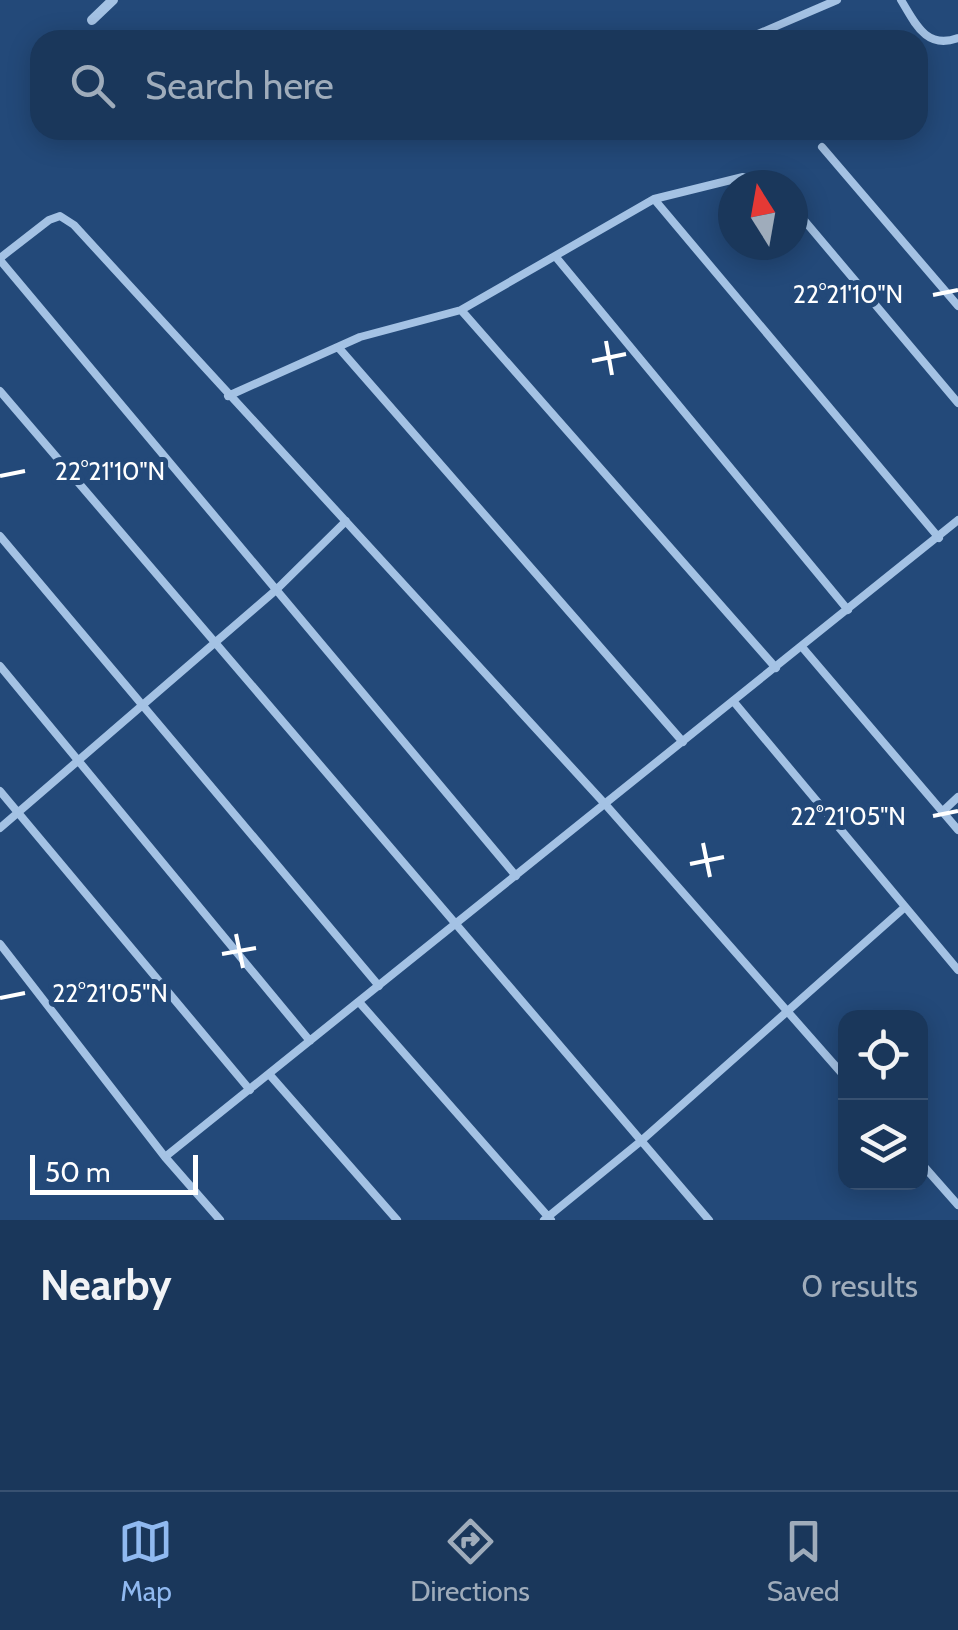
<!DOCTYPE html>
<meta charset="utf-8">
<style>
:root{--surface:#1a375b;--page:#274264;--text:#f1f3f6;--muted:#9facbb;--line:#385171;--accent:#90b9f0}
body{margin:0;font-family:Cabin,sans-serif;background:var(--page);color:var(--text)}
.controls{position:absolute;right:30px;bottom:30px;display:grid;overflow:hidden;border-radius:20px;box-shadow:0 5px 25px #0003}
.controls button{width:90px;height:90px;display:grid;place-items:center;padding:0;border:0;border-bottom:2px solid var(--line);background:var(--surface);color:var(--text);font:50px sans-serif}
.compass{position:absolute;left:718px;top:170px;width:90px;height:90px;border-radius:50%;background:var(--surface);box-shadow:0 5px 25px #0003;rotate:349deg}
.scale{position:absolute;left:30px;bottom:25px;width:168px;box-sizing:border-box;padding-left:10px;border:5px solid #fff;border-top:0;font-size:28px;line-height:35px;white-space:nowrap;color:#fff;-webkit-text-stroke:8px #234979;paint-order:stroke}
.list{margin:0;padding:0;list-style:none}
h2{display:flex;justify-content:space-between;align-items:center;height:130px;margin:0;padding:0 40px;font-size:42px}
h2 small{font-size:32px;font-weight:400;color:var(--muted)}
.icon{flex:none;width:55px;height:55px;fill:none;stroke:currentColor;stroke-width:2;stroke-linecap:round;stroke-linejoin:round}
.map{position:relative;flex:none;width:958px;height:1220px;overflow:hidden}
.search{position:absolute;background:var(--surface);box-shadow:0 5px 25px #0003;left:30px;right:30px;top:30px;height:110px;display:flex;align-items:center;gap:25px;box-sizing:border-box;padding:0 35px;border-radius:30px;color:var(--muted);font-size:38px}
.sheet{height:270px;background:var(--surface)}
nav{display:flex;justify-content:space-around;align-items:center;box-sizing:border-box;height:140px;border-top:2px solid var(--line);background:var(--surface);font-size:28px;color:var(--muted)}
nav a{display:grid;justify-items:center;gap:5px}
nav .on{color:var(--accent)}
.map>svg:first-child{display:block}
</style>
<div class="map">
<svg width="958" height="1220" viewBox="0 0 958 1220">
<rect width="100%" height="100%" fill="#234979"/>
<g fill="none" stroke-linecap="round" stroke-linejoin="round">
<path stroke="#a4c2e4" stroke-width="8" d="M901,0C915,23 926,50 958,38
M744,40L837,0
M822,147L958,306
M654,199L939,538
M793,207L958,403
M555,256L848,610
M0,258L49,220L60,216L74,225L605,804L846,1078
M0,260L516,876
M461,310L776,668
M338,347L683,742
M0,391L709,1220
M228,396L360,337L461,310L654,199L743,177L769,185
M0,536L379,986
M802,647L958,830
M0,666L310,1041
M734,702L958,970
M0,791L250,1090
M942,812L958,797
M0,828L276,590L346,521
M0,944L165,1157L220,1220
M359,1002L551,1220
M269,1074L397,1220
M165,1157L958,520
M920,1162L958,1205
M544,1220L641,1141L905,907"/>
<path stroke="#a4c2e4" stroke-width="10" d="M92,20L113,0"/>
</g>
<path fill="none" stroke="#fff" stroke-width="4" d="M933,295L958,290M606,341L612,375M592,361L626,354M0,476L25,471M933,816L958,811M703,843L710,877M690,864L724,857M236,934L243,968M222,954L256,948M0,998L25,993"/>
<g font-size="25" text-anchor="middle" fill="#fff" stroke="#234979" stroke-width="10" stroke-linejoin="round" paint-order="stroke">
<text x="848" y="303">22°21'10"N</text>
<text x="110" y="480">22°21'10"N</text>
<text x="848" y="825">22°21'05"N</text>
<text x="110" y="1002">22°21'05"N</text>
</g>
</svg>
<div class="controls">
<button><svg class="icon" aria-label="locate" viewBox="0 0 24 24"><circle cx="12" cy="12" r="6"/><path d="M12 2v4M12 18v4M2 12h4M18 12h4"/></svg></button>
<button><svg class="icon" aria-label="layers" viewBox="0 0 24 24"><path d="M12 4l9 5-9 5-9-5zM3 14l9 5 9-5"/></svg></button>
</div>
<svg class="compass" viewBox="-18 -18 36 36"><path d="M0-13l5 13h-10z" fill="#e53935"/><path d="M0 13l5-13h-10z" fill="#9facbb"/></svg>
<div class="scale">50 m</div>
<div class="search"><svg class="icon" aria-label="search" viewBox="0 0 24 24"><circle cx="10" cy="10" r="6"/><path d="M15 15l6 6"/></svg>Search here</div>
</div>
<section class="sheet">
<h2>Nearby<small>0 results</small></h2>
<ul class="list">
</ul>
</section>
<nav>
<a class="on"><svg class="icon" aria-label="map" viewBox="0 0 24 24"><path d="M3 6l6-2 6 2 6-2v14l-6 2-6-2-6 2zM9 4v14M15 6v14"/></svg>Map</a>
<a><svg class="icon" aria-label="directions" viewBox="0 0 24 24"><path d="M12 3l9 9-9 9-9-9zM9 14v-3h6M13 9l2 2-2 2"/></svg>Directions</a>
<a><svg class="icon" aria-label="saved" viewBox="0 0 24 24"><path d="M7 4h10v16l-5-4-5 4z"/></svg>Saved</a>
</nav>
